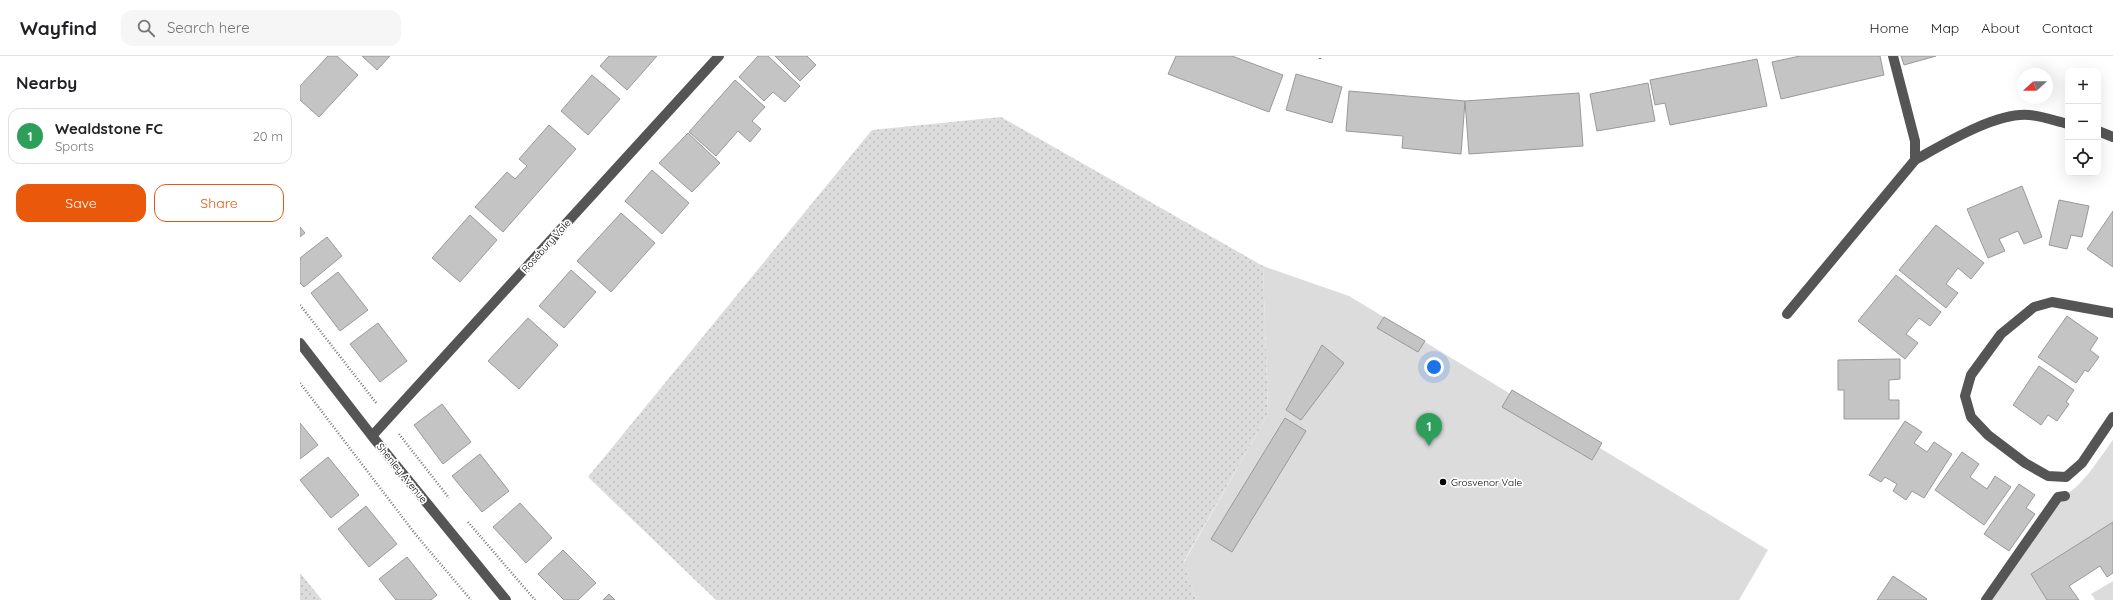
<!DOCTYPE html>
<meta charset="utf-8">
<style>
:root{--surface:#fff;--page:#f6f6f6;--text:#202124;--muted:#757577;--line:#e0e0e0;--accent:#ea580c}
body{margin:0;font-family:Quicksand,sans-serif;background:var(--page);color:var(--text)}
.controls{position:absolute;right:12px;top:12px;display:grid;overflow:hidden;border-radius:8px;box-shadow:0 4px 16px #0002}
.controls button{width:36px;height:36px;display:grid;place-items:center;padding:0;border:0;border-bottom:1px solid var(--line);background:var(--surface);color:var(--text);font:20px sans-serif}
.compass{position:absolute;left:1717px;top:12px;width:36px;height:36px;border-radius:50%;background:var(--surface);box-shadow:0 4px 16px #0002;rotate:249deg}
.you{position:absolute;left:1134px;top:311px;width:14px;height:14px;margin:-10px;border:3px solid #fff;border-radius:50%;background:#1a73e8;box-shadow:0 0 0 6px #1a73e833}
.badge{display:grid;place-items:center;width:26px;height:26px;border-radius:50%;background:var(--accent);color:#fff;font-size:13px;font-weight:700}
.pin{position:absolute;translate:-50% -33px;filter:drop-shadow(0 1px 2px #0008)}
.pin::after{content:'';position:absolute;top:21px;width:14px;height:12px;background:inherit;clip-path:polygon(0 0,100% 0,50% 100%)}
.list{margin:0;padding:0;list-style:none}
h2{display:flex;justify-content:space-between;align-items:center;height:52px;margin:0;padding:0 16px;font-size:17px}
h2 small{font-size:13px;font-weight:400;color:var(--muted)}
.list li{display:grid;grid-template-columns:26px 1fr auto;gap:12px;align-items:center;box-sizing:border-box;height:56px;margin:0 8px 8px;padding:0 8px;border:1px solid var(--line);border-radius:12px}
.list b{display:block;font-size:15px;white-space:nowrap}
.list p{margin:0;font-size:13px;white-space:nowrap;color:var(--muted)}
.list em{font-size:13px;font-style:normal;color:var(--muted)}
.actions{display:flex;gap:8px;padding:12px 16px}
.actions a{flex:1;padding:9px 0;border:1px solid var(--accent);border-radius:12px;text-align:center;font-size:14px;color:var(--accent)}
.actions .main{background:var(--accent);color:#fff}
.icon{flex:none;width:22px;height:22px;fill:none;stroke:currentColor;stroke-width:2;stroke-linecap:round;stroke-linejoin:round}
.map{position:relative;flex:none;width:1813px;height:544px;overflow:hidden}
header{display:flex;align-items:center;gap:24px;box-sizing:border-box;height:56px;padding:0 20px;background:var(--surface);border-bottom:1px solid var(--line)}
header strong{font-size:19px}
nav{display:flex;gap:22px;margin-inline-start:auto;font-size:14px}
.search{width:280px;height:36px;background:var(--page);display:flex;align-items:center;gap:10px;box-sizing:border-box;padding:0 14px;border-radius:12px;color:var(--muted);font-size:15px}
main{display:flex}
aside{flex:1;background:var(--surface)}
.map>svg:first-child{display:block}
</style>
<header>
<strong>Wayfind</strong>
<div class="search"><svg class="icon" aria-label="search" viewBox="0 0 24 24"><circle cx="10" cy="10" r="6"/><path d="M15 15l6 6"/></svg>Search here</div>
<nav><a>Home</a><a>Map</a><a>About</a><a>Contact</a></nav>
</header>
<main>
<aside>
<h2>Nearby<small></small></h2>
<ul class="list">
<li><span class="badge" style="background:#2e9e5b">1</span><div><b>Wealdstone FC</b><p>Sports</p></div><em>20 m</em></li>
</ul>
<div class="actions"><a class="main">Save</a><a>Share</a></div>
</aside>
<div class="map">
<svg width="1813" height="544" viewBox="0 0 1813 544">
<defs>
<pattern id="park-dots" width="8" height="8" patternUnits="userSpaceOnUse"><rect width="8" height="8" fill="#dcdcdc"/><path d="M2 2h.1M6 6h.1" fill="none" stroke="#bbb" stroke-width="1.8" stroke-linecap="round"/></pattern>
</defs>
<rect width="100%" height="100%" fill="#fff"/>
<path fill="#dcdcdc" d="M963,210L1049,240L1468,494L1439,544H896L884,506L968,358Z
M1813,384V466L1731,518L1747,544H1686L1758,441C1778,439 1801,399 1813,384Z
M1813,525V544H1794L1795,543L1791,538Z"/>
<path fill="url(#park-dots)" d="M701,61L963,210L968,358L884,505L896,544H416L288,421L572,74Z
M0,517L22,544H0Z"/>
<path fill="#c4c4c4" stroke="#999" d="M28,0H37L58,19L19,61L0,44V30Z
M62,0H90L77,14Z
M309,0H357L327,34L300,10Z
M458,0H468L500,30L485,46L473,36L464,45L439,21Z
M475,0H507L516,9L500,25Z
M876,0H932L983,19L969,56L868,18Z
M1500,0H1580L1584,19L1481,43L1472,6Z
M1601,0H1636L1604,9Z
M1457,3L1467,50L1370,69L1365,47L1355,49L1350,24Z
M996,18L1042,31L1032,67L986,54Z
M292,19L320,43L288,79L261,55Z
M435,24L465,51L452,65L461,73L450,86L438,75L416,100L389,76Z
M1348,27L1355,65L1297,75L1290,38Z
M1049,35L1165,45L1161,98L1102,92L1103,80L1046,75Z
M1279,37L1283,90L1169,98L1165,45Z
M249,69L276,93L203,176L175,151L207,116L215,123L227,110L219,103Z
M388,77L420,107L392,136L359,107Z
M352,114L389,147L362,178L325,145Z
M1722,130L1742,181L1724,188L1718,175L1699,183L1705,195L1688,202L1667,153Z
M1759,144L1789,150L1782,181L1771,179L1767,193L1749,189Z
M1813,155V211L1787,193Z
M321,157L355,187L311,236L277,205Z
M170,159L197,184L160,226L132,202Z
M1636,169L1684,207L1671,223L1658,212L1646,228L1658,237L1646,252L1599,214Z
M0,171L5,177L0,181Z
M27,181L42,200L4,231L0,227V202Z
M271,214L296,236L264,272L239,250Z
M38,216L68,254L40,275L11,237Z
M1596,219L1641,256L1630,270L1619,262L1606,278L1618,287L1605,303L1558,265Z
M1767,260L1798,282L1790,294L1799,301L1788,316L1785,314L1776,327L1738,301Z
M1084,261L1125,285L1118,296L1077,272Z
M228,262L258,289L219,333L188,305Z
M78,267L107,305L80,326L50,288Z
M1022,289L1044,307L1001,364L986,354Z
M1600,303V323L1589,324V344H1599V363H1544V334H1538V304Z
M1739,310L1774,334L1766,346L1769,348L1757,365L1748,359L1741,369L1713,349Z
M1212,334L1302,387L1292,404L1202,351Z
M142,348L171,386L143,408L114,369Z
M985,362L1006,375L932,496L911,483Z
M1605,365L1622,376L1614,387L1627,396L1634,386L1652,398L1624,442L1612,435L1606,444L1593,435L1597,428L1585,421L1581,426L1569,419Z
M0,367L18,389L0,403Z
M1662,396L1679,408L1670,421L1687,433L1695,420L1711,431L1684,469L1635,434Z
M180,398L209,435L182,456L152,420Z
M28,401L59,439L31,462L0,424Z
M1719,428L1735,439L1726,452L1735,458L1709,495L1684,478Z
M220,447L252,482L226,507L193,471Z
M66,450L97,488L69,511L38,473Z
M1813,466V517L1807,521L1800,510L1769,530L1779,544H1747L1731,518Z
M263,494L296,527L278,544H264L238,518Z
M107,501L137,539L131,544H96L79,523Z
M1593,520L1627,543L1626,544H1577Z
M309,538L315,544H303Z"/>
<g fill="none" stroke-linecap="round" stroke-linejoin="round">
<path stroke="#777" stroke-width="2.5" stroke-dasharray="1 2" stroke-linecap="butt" d="M1020,3V0
M0,249L77,348
M0,327L116,479L171,544
M99,378L149,442
M168,466L235,544"/>
<path stroke="#555" stroke-width="10" d="M1798,75L1813,81
M1615,104C1644,88 1696,56 1729,59C1742,60 1755,65 1768,68
M1813,257L1752,246L1734,251L1701,278L1671,319L1665,340L1671,361L1688,379L1725,407L1748,420L1766,421L1782,407L1813,361
M1487,258L1615,104V85L1593,0
M0,287L72,380L206,544
M72,380L419,0
M1686,544L1758,441L1765,440"/>
</g>
<circle fill="#000" stroke="#fff" stroke-width="1.5" cx="1143" cy="426" r="4"/>
<g text-anchor="middle" dominant-baseline="central" stroke-width="3.5" stroke-linejoin="round" paint-order="stroke">
<g font-size="10" fill="#000" stroke="#fff">
<text transform="translate(246 190) rotate(-48)">Rosebury Vale</text>
<text transform="translate(102 417) rotate(51)">Shenley Avenue</text>
</g>
<g font-size="10" fill="#000" stroke="#fff" text-anchor="start">
<text x="1151" y="426">Grosvenor Vale</text>
</g>
</g>
</svg>
<div class="controls">
<button>+</button>
<button>−</button>
<button><svg class="icon" aria-label="locate" viewBox="0 0 24 24"><circle cx="12" cy="12" r="6"/><path d="M12 2v4M12 18v4M2 12h4M18 12h4"/></svg></button>
</div>
<svg class="compass" viewBox="-18 -18 36 36"><path d="M0-13l5 13h-10z" fill="#e53935"/><path d="M0 13l5-13h-10z" fill="#757577"/></svg>
<div class="you"></div>
<div class="pin badge" style="left:1129px;top:390px;background:#2e9e5b">1</div>
</div>
</main>
